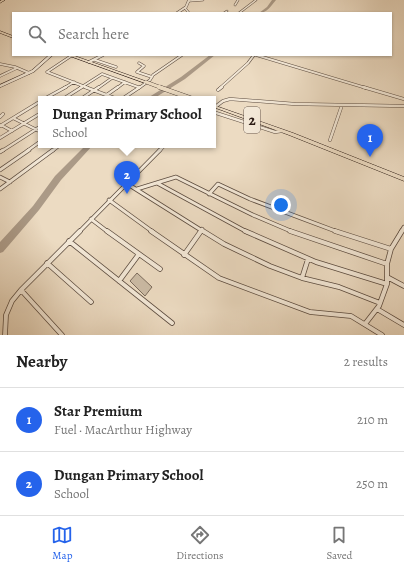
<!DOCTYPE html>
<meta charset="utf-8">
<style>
:root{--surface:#fff;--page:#f2f2f2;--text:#222;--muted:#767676;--line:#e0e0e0;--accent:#2563eb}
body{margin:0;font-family:Alegreya,serif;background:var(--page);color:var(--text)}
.you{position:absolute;left:281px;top:205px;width:14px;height:14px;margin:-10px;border:3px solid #fff;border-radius:50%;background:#1a73e8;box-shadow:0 0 0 6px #1a73e833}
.badge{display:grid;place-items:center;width:26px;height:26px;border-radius:50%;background:var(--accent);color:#fff;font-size:13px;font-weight:700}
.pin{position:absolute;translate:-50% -33px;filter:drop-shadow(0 1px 2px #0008)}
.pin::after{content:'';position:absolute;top:21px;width:14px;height:12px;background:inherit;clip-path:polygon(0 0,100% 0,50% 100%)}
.popup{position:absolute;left:38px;top:96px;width:178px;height:52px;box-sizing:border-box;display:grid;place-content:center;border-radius:0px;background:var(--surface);filter:drop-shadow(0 1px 3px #0005);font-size:13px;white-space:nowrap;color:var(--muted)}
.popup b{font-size:15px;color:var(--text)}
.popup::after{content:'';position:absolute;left:50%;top:100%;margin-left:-8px;border:8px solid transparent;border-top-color:var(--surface)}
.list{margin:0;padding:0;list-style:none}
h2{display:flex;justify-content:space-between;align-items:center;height:52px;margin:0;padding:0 16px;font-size:17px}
h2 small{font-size:13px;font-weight:400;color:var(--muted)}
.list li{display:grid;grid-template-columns:26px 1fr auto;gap:12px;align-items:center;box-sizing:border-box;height:64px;padding:0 16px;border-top:1px solid var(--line)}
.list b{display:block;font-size:15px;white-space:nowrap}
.list p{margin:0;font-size:13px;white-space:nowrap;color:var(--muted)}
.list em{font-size:13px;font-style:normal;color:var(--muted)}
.icon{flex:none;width:22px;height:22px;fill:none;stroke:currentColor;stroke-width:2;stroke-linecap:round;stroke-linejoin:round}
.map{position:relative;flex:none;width:404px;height:335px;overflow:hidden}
.search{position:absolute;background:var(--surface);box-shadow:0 1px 3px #0004;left:12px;right:12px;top:12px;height:44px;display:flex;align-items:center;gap:10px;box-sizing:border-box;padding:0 14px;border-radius:0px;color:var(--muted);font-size:15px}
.sheet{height:180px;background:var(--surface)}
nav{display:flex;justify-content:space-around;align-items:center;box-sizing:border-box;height:56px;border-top:1px solid var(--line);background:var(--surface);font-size:11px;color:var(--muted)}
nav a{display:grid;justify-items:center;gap:2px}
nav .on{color:var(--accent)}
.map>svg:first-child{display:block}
</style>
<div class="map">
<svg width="404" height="335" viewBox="0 0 404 335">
<rect width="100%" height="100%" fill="#ecdbc2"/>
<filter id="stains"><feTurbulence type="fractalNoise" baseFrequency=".005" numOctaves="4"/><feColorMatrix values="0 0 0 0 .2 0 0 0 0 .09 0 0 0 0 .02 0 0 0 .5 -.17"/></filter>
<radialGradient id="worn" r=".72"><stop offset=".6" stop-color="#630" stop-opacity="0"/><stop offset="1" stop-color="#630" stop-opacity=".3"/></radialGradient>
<path fill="#cbbba5" stroke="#7c6c5d" d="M137,273L152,287L145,296L130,281Z"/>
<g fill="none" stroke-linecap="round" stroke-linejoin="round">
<path fill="#ab9a87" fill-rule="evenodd" d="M272,0H276C271,6 267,13 259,13L267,7Z
M210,55H215L185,79L153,99H146L181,77Z
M86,145H93L61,180L39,210L3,252L0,253V242L33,206L55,176Z"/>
<g stroke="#5c4c40" stroke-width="2.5">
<path id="minor-far4" d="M189,1L203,0
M235,5L238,0
M185,8L189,13
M224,13L227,11
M239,13L256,0"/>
</g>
<g stroke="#5c4c40" stroke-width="3">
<path id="minor-far3" d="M256,55L366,88
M71,56L47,72L88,88
M95,60L116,67
M0,64L15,67L29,73
M137,72L144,66L139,63
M137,72L152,77
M0,76L17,68
M64,88L74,82
M80,88L102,74L138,87
M98,88L112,78
M117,88L125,82
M139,88L150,80L153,75L182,55
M220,88L248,63L254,55"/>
</g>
<g stroke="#5c4c40" stroke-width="3.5">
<path id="minor-far2" d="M85,87L117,99
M363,87L404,99
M218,90L222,87
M44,99L66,87
M63,99L82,87
M81,99L99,87
M101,99L118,87
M122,99L140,87
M215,107L223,101L230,99L295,104L404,106
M213,112L275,132L282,131
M0,117L3,114
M13,118L41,132
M1,125L12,131
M0,126L41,101
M0,138L41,113
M330,140L342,105
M2,151L41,126
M27,151L41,141
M52,151L60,145
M159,151L165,145"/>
</g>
<g stroke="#5c4c40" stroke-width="4.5">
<path id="minor-far1" d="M0,152L3,150
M0,170L29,150
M0,177L10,182
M126,183L204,232
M157,183L247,232
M0,189L53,150
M137,189L176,177L253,215L293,232
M209,194L218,184L250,199L338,232
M109,200L153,232
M91,219L108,232
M79,232L160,150
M200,232L202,229
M401,232L404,227"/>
</g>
<g stroke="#5c4c40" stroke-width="5.5">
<path id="minor" d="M107,231L160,269
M151,231L219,278L310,312L351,316L382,335
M203,231L224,244L270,266L302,278L339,287L380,303
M245,231L316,262L387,284
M290,231L387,264
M335,231L391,249
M69,241L172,323
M184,255L201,231
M47,263L91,302
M387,277L404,286
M302,278L308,259
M119,281L139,254
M21,290L62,335
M377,309L404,325
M365,324L379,306L387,284V264L391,249L402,231
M5,335L6,315L12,301L21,290L80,231"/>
</g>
<g stroke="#5c4c40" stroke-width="3">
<path id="tertiary-far1" d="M177,13L186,7L189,0"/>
</g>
<g stroke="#5c4c40" stroke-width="3.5">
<path id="tertiary" d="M89,62L103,55"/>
</g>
<g stroke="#2c1c15" stroke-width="3.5">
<path id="secondary" d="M0,86L33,71L51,55"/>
</g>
<g stroke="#2c1c15" stroke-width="1">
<path id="trunk" d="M2,0H5L0,3V1Z
M0,31L13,36V38L0,33Z
M67,55H72L148,82L145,83Z
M213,105L293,133L404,177V181L289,135L213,107Z"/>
</g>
<use href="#minor-far4" stroke="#f3e8d7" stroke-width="1.5"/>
<use href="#minor-far3" stroke="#f3e8d7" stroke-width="2"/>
<use href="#minor-far2" stroke="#f3e8d7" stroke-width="2.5"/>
<use href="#minor-far1" stroke="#f3e8d7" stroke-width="3"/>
<use href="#minor" stroke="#f3e8d7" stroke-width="4"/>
<use href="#tertiary-far1" stroke="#f3e8d7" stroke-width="2"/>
<use href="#tertiary" stroke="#f3e8d7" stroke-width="2.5"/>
<use href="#secondary" stroke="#f3e8d7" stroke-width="2.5"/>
<use href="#trunk" fill="#ecdbc2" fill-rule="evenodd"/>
<g stroke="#2c1c15" stroke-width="4" stroke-linecap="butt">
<path id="trunk-bridge-far1" d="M146,82L162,88"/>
</g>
<g stroke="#2c1c15" stroke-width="5" stroke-linecap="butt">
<path id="trunk-bridge" d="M159,87L193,99"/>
</g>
<use href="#trunk-bridge-far1" stroke="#ecdbc2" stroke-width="3"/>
<use href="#trunk-bridge" stroke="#ecdbc2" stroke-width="4"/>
</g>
<g text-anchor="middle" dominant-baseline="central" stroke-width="3.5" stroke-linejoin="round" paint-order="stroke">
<rect fill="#f3e8d7" stroke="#68594f" stroke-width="1" x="244" y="107" width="16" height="26" rx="3"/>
<g font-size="15" font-weight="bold" fill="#2c1c15">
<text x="252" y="120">2</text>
</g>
</g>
<rect width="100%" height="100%" filter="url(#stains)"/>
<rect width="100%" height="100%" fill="url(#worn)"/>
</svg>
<div class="you"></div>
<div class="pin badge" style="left:370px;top:157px">1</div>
<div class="pin badge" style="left:127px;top:194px">2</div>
<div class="popup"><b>Dungan Primary School</b>School</div>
<div class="search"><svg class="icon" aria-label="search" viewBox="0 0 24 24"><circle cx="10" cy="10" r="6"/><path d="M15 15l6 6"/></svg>Search here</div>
</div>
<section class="sheet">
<h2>Nearby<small>2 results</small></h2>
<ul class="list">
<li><span class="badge">1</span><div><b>Star Premium</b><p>Fuel · MacArthur Highway</p></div><em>210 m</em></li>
<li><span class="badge">2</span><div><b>Dungan Primary School</b><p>School</p></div><em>250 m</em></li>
</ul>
</section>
<nav>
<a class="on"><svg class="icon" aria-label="map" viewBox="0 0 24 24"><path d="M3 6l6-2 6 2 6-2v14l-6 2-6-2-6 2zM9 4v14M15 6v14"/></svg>Map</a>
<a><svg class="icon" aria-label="directions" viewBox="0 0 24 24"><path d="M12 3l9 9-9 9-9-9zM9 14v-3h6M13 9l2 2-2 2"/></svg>Directions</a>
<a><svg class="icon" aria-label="saved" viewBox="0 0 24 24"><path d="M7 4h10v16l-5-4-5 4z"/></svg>Saved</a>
</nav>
